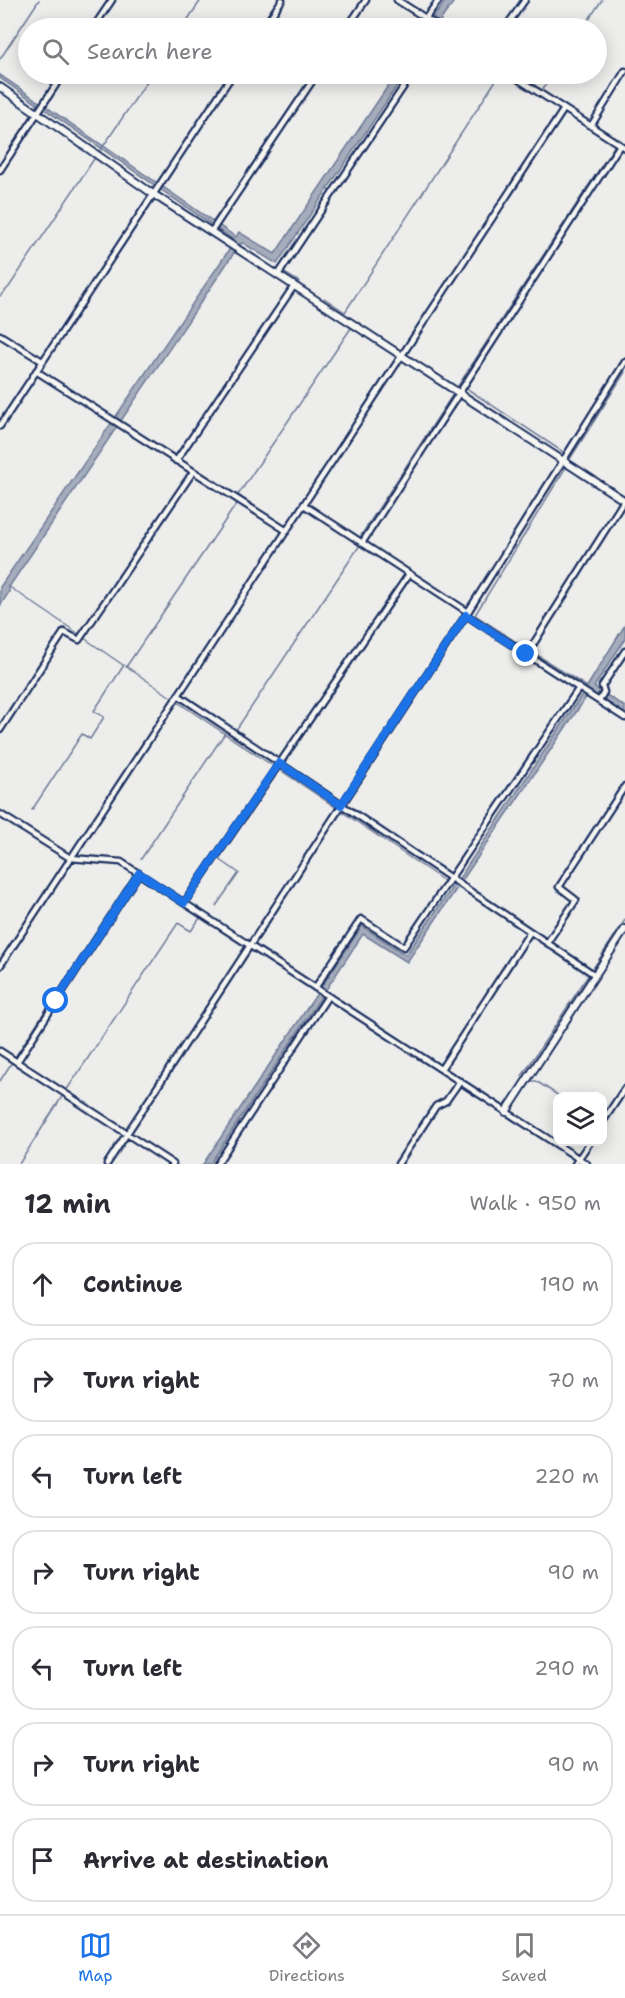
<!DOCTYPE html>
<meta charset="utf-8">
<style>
:root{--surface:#fff;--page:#f7f7f7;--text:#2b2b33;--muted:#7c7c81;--line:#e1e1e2;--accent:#1a73e8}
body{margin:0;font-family:"Shantell Sans",sans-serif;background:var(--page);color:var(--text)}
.controls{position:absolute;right:18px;bottom:18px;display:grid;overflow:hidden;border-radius:12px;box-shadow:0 3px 15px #0003}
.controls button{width:54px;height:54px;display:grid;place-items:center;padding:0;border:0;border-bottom:2px solid var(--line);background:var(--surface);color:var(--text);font:30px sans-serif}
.stop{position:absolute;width:18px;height:18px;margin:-14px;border:4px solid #1a73e8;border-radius:50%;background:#fff}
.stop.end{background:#1a73e8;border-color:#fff;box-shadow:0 2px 6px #0008}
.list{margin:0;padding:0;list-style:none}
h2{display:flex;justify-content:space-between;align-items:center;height:78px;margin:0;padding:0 24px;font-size:26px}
h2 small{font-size:20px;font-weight:400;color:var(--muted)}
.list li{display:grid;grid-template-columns:39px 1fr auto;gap:18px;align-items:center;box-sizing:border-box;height:84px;margin:0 12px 12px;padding:0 12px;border:2px solid var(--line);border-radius:24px}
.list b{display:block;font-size:22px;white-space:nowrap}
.list em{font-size:20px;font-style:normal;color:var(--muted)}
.icon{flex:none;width:33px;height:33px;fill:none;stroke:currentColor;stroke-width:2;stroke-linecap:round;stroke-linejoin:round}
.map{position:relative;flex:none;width:625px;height:1164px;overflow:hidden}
.search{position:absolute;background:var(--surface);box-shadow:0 3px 15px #0003;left:18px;right:18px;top:18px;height:66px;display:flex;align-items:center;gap:15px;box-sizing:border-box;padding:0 21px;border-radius:33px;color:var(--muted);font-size:22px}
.sheet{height:750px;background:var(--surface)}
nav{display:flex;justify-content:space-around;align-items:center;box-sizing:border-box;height:84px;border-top:2px solid var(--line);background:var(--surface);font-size:16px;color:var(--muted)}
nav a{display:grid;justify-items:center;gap:3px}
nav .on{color:var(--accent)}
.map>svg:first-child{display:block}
</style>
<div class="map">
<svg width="625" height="1164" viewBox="0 0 625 1164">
<rect width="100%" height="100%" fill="#edeeec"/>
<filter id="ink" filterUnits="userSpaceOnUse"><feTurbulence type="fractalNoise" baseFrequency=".0167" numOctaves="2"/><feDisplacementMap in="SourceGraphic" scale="12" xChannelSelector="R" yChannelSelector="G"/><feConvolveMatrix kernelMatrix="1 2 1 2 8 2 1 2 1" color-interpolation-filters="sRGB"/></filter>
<g filter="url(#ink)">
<path fill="#a5acbc" stroke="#6e7a96" stroke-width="1.5" d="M446,0H455L435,28H426Z
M396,74H405L277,264L243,243L240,244L9,587V592L0,606V587L235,241L0,78V75L236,237L239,232L275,254Z
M625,625V639L594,687L625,707V715L599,697L589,693L407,962L363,934L210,1164H203L362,926L406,955L451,889L443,882L451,885L458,880L585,690Z"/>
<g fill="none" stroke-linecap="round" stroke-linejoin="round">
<path stroke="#6e7a96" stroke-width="1.5" d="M438,22L447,28
M182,28L201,0
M343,28L362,0
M583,28L602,0
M0,59L39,0
M516,74L542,90L553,74
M619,139L625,144
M100,151L152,74
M213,222L313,74
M283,272L299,282
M0,296L9,287L94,159
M324,298L345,312L500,74
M458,386L615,145
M466,388L563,452
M570,459L625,372
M241,497L238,495L351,328
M360,537L453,394
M8,586L79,634
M84,638L123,665
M527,649L475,615L566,467
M531,651L587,687
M126,667L237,503
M127,667L171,697
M179,703L273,766
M236,730L360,545
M284,763L410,579
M280,770L335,807
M32,810L82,734L90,739L104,717L94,711L124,665
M341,811L444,881
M141,859L225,733
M216,906L239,873L219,859L281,768
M592,970L625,920
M15,1057L133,876
M522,1076L589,974
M0,1081L12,1062
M531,1081H536L559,1096
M66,1091L178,923L191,931L200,918
M19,1164L63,1095"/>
<g stroke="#1b2f5e" stroke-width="9">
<path id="street" d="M397,0L441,28
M425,19L439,0
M93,28L112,0
M263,28L282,0
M347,28L366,0
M505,28L525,0
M510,74L625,148
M591,126L625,71
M0,170L63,74
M211,232L317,74
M278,275L412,74
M0,335L42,361
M36,371L287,531
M0,426L233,74
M176,461L294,286
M304,505L468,612
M362,543L620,145
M466,615L625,718
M527,654L625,499
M178,695L595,975
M599,701L604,692L602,686L625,651
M0,730L64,632L79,640L193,472
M0,814L70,858L121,862L587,1164
M184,903L409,574
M547,943L576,900L559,887L625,786
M0,966L564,109
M315,988L361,919L404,947L579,688
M0,1051L173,1164
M17,1062L139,873
M441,1069L530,932
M602,1123L625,1088
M107,1164L466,615L625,362
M217,1164L328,996
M398,1164L436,1106L446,1101L460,1081
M575,1164L590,1142"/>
</g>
<g stroke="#1b2f5e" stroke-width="10">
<path id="secondary" d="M0,87L153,194L625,501
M506,1112L625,929"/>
</g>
<use href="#street" stroke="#f6f6f2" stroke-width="4.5"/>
<use href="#secondary" stroke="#f6f6f2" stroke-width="6"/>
</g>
</g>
<g fill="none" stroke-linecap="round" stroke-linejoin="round" filter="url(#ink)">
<path stroke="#1a73e8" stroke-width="8" d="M56,1001L139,873L184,903L279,763L341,805L466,615L526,654"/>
</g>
</svg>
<div class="controls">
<button><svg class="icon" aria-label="layers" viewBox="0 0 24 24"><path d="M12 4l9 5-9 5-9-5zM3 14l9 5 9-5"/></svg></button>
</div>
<div class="stop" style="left:56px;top:1001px"></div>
<div class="stop end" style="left:526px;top:654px"></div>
<div class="search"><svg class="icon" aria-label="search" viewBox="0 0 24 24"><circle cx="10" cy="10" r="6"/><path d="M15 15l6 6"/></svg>Search here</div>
</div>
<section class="sheet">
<h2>12 min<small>Walk · 950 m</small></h2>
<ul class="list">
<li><svg class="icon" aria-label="ahead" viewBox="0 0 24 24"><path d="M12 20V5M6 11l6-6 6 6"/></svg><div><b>Continue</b></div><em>190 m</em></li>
<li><svg class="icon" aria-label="right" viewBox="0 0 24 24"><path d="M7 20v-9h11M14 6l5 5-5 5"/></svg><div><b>Turn right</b></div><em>70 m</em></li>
<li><svg class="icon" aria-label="left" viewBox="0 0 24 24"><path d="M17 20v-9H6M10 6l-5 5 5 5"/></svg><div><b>Turn left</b></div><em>220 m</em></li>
<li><svg class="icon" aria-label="right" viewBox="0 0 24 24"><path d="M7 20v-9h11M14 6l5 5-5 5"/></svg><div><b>Turn right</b></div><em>90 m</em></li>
<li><svg class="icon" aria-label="left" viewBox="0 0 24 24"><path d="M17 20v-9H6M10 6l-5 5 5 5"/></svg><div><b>Turn left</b></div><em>290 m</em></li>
<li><svg class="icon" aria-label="right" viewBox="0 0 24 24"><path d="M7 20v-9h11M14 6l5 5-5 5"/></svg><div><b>Turn right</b></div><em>90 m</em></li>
<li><svg class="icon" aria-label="arrive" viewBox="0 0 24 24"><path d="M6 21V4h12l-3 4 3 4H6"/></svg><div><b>Arrive at destination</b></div></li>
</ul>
</section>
<nav>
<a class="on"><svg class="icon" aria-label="map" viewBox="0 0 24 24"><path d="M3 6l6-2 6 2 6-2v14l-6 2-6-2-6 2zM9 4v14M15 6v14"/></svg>Map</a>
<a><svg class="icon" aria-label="directions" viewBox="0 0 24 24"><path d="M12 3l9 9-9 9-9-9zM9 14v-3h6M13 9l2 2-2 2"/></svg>Directions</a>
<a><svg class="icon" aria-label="saved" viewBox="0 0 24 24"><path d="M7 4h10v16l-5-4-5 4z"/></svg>Saved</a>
</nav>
